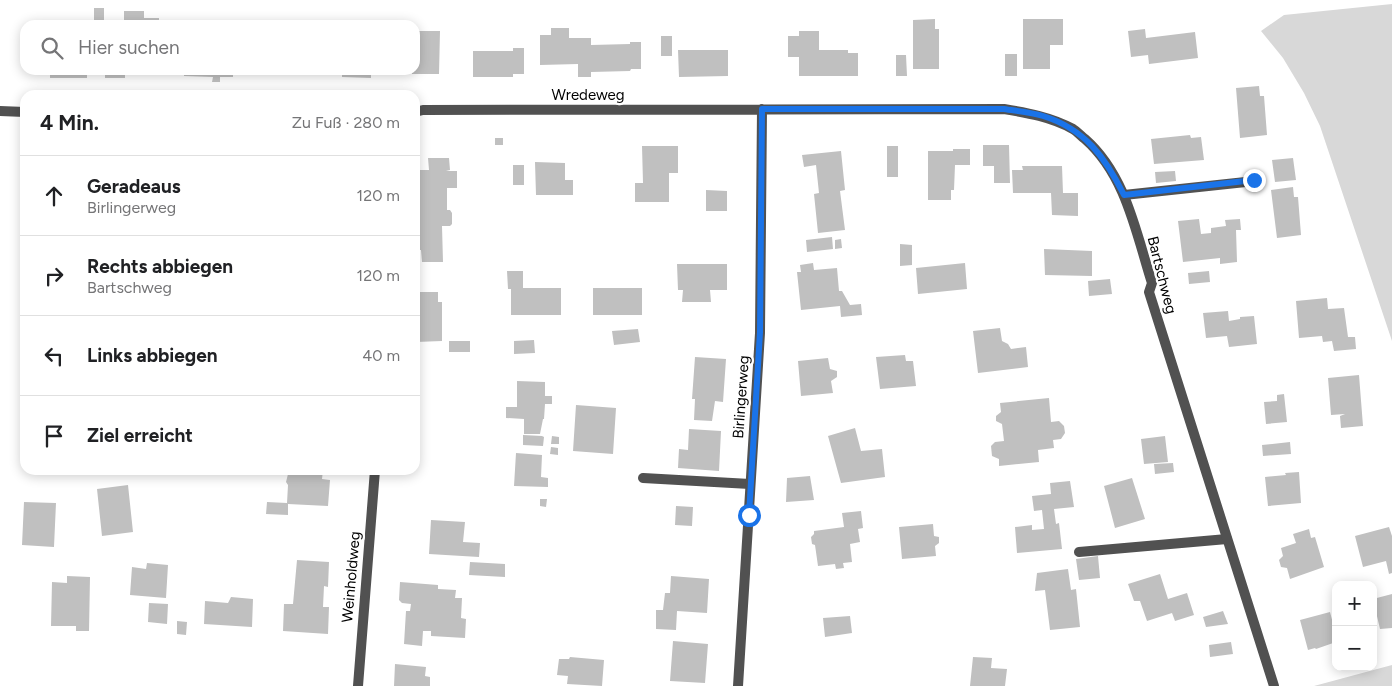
<!DOCTYPE html>
<html lang="de">
<meta charset="utf-8">
<style>
:root{--surface:#fff;--page:#f6f6f6;--text:#202124;--muted:#757577;--line:#e0e0e0}
body{margin:0;font-family:Figtree,sans-serif;background:var(--page);color:var(--text)}
.controls{position:absolute;right:15px;bottom:15px;display:grid;overflow:hidden;border-radius:10px;box-shadow:0 2px 12px #0003}
.controls button{width:45px;height:45px;display:grid;place-items:center;padding:0;border:0;border-bottom:1px solid var(--line);background:var(--surface);color:var(--text);font:25px sans-serif}
.stop{position:absolute;width:15px;height:15px;margin:-11px;border:4px solid #1a73e8;border-radius:50%;background:#fff}
.stop.end{background:#1a73e8;border-color:#fff;box-shadow:0 1px 5px #0008}
.list{margin:0;padding:0;list-style:none}
h2{display:flex;justify-content:space-between;align-items:center;height:65px;margin:0;padding:0 20px;font-size:21px}
h2 small{font-size:16px;font-weight:400;color:var(--muted)}
.list li{display:grid;grid-template-columns:32px 1fr auto;gap:15px;align-items:center;box-sizing:border-box;height:80px;padding:0 20px;border-top:1px solid var(--line)}
.list b{display:block;font-size:19px;white-space:nowrap}
.list p{margin:0;font-size:16px;white-space:nowrap;color:var(--muted)}
.list em{font-size:16px;font-style:normal;color:var(--muted)}
.icon{flex:none;width:28px;height:28px;fill:none;stroke:currentColor;stroke-width:2;stroke-linecap:round;stroke-linejoin:round}
.map{position:relative;flex:none;width:1392px;height:686px;overflow:hidden}
.search{position:absolute;background:var(--surface);box-shadow:0 2px 12px #0003;left:20px;top:20px;width:400px;height:55px;display:flex;align-items:center;gap:12px;box-sizing:border-box;padding:0 18px;border-radius:15px;color:var(--muted);font-size:19px}
.panel{position:absolute;background:var(--surface);box-shadow:0 2px 12px #0003;left:20px;top:90px;width:400px;height:385px;border-radius:15px}
.map>svg:first-child{display:block}
</style>
<div class="map">
<svg width="1392" height="686" viewBox="0 0 1392 686">
<rect width="100%" height="100%" fill="#fff"/>
<path fill="#d8d8d8" d="M1392,4V341L1320,126L1304,93L1283,58L1261,31L1284,15Z
M1392,665V686H1314Z"/>
<path fill="#c0c0c0" d="M94,8H104V25H94Z
M124,11H144V18H159V25H124Z
M935,19V29H939V69H913V20Z
M1023,19H1063V45H1050V69H1023Z
M255,20H275V25H254Z
M333,21H340L346,25H326Z
M551,28H569V38H591V45L630,44V42H641V69H631L630,71L591,72V77H578V64L540,65V35H551Z
M1145,29L1146,38L1195,32L1198,58L1149,64L1148,55L1131,57L1128,31Z
M415,31H440L439,74H412V70H415Z
M799,31H819V50H848V53H858V76H799V57H788V36H799Z
M661,36H672V56H661Z
M513,48H524V74H513V77H473V51H513Z
M678,50H728V76L679,77Z
M1005,54H1017V76H1005Z
M896,55H906L907,76H896Z
M50,70H87V78H50Z
M105,70H125V78H105Z
M184,70H233V77H220V82H212L213,77L184,76Z
M342,70H371V78L342,77Z
M381,70H394V74H381Z
M1259,86L1260,96H1264L1267,135L1240,138L1236,88Z
M1190,135L1191,138L1201,137L1204,160L1154,164L1151,139Z
M495,138H503V145H495Z
M983,145H1009L1010,183H994V166H983Z
M642,146H678V173H669V202H635V183H643Z
M887,146H898V177H887Z
M953,149H970V165H955L954,190H951V200H928V151H953Z
M841,151L845,190L840,191L845,230L818,233L814,194L819,193L816,165L804,167L802,155Z
M428,158H449L450,170L446,171H457V188H447V210H442H450L452,213V224L450,226H442L443,262H422L421,250H415V210H420V170H429Z
M1293,158L1296,180L1275,182L1272,160Z
M535,162L565,163V180H573V195H536Z
M513,165H524V185H513Z
M1022,166H1062L1063,193H1078V216L1052,215L1051,193H1013L1012,170H1023Z
M1175,171L1176,181L1156,183L1155,172Z
M1293,187L1294,197H1298L1301,235L1277,238L1271,190Z
M706,190L727,191V211H706Z
M1199,219L1201,234L1211,233V228L1226,226L1225,220L1240,219L1241,230H1236L1237,262L1220,264V258L1183,262L1178,221Z
M832,237L833,249L807,252L806,240Z
M841,239L842,248L835,249V240Z
M900,244L912,245V265L900,266Z
M1044,249L1092,251V276L1045,275Z
M813,263L814,270L837,268L839,291H842L850,305L861,304L862,315L841,317L840,306L801,310L797,272H801L800,265Z
M965,263L967,289L918,294L916,268Z
M677,264H727V290H710L711,302H682L683,290H678Z
M507,271H523V288H561V315H511V289H508Z
M1209,271L1210,282L1189,284L1188,273Z
M1110,279L1112,294L1089,296L1088,281Z
M593,288H642V315H593Z
M415,292H438V302H442V341L416,342Z
M1327,298L1328,309L1344,308L1348,337H1355L1356,349L1334,351L1332,341L1323,342L1322,336L1299,338L1296,301Z
M1228,311L1229,321L1240,319V317L1254,316L1257,344L1229,347L1227,336L1206,338L1203,313Z
M1000,328L1002,341L1008,344L1011,349L1026,347L1028,367L978,373L973,331Z
M638,329L640,342L614,345L612,331Z
M534,340L535,353L514,354V341Z
M449,341H470V352H449Z
M905,355L906,361H913L916,386L880,389L876,357Z
M695,357L726,359L723,402L715,401L712,421L694,420L695,399H692Z
M828,358L830,369L837,371V377L831,381L833,393L801,396L798,361Z
M1359,375L1363,426L1341,428L1340,416L1345,414L1331,415L1328,378Z
M517,381L545,382V396H552V404H545L544,419H543L540,434H524V419L506,418V407H517Z
M1284,394L1287,422L1266,424L1264,402L1277,401V395Z
M1049,398L1051,422L1059,421L1064,426L1065,433L1061,439L1053,440L1054,448L1038,450L1039,462L999,466V459L992,456L991,446L995,442L1004,441L1002,424L996,421V416L1001,412L1000,403Z
M576,405L616,408L613,454L573,451Z
M855,428L861,451L882,449L885,477L841,483L828,436Z
M689,429L721,431L719,471L678,468L679,449L688,450Z
M523,435L542,436L544,437L543,446L523,445Z
M552,436L559,437V444H551Z
M1165,436L1168,462L1144,464L1141,439Z
M1290,442L1291,454L1263,456L1262,445Z
M551,447L558,448V455L550,454Z
M516,453L542,455L541,477L548,478V487L514,486Z
M1173,463L1174,472L1155,474L1154,464Z
M289,470H323L322,479L330,480L328,506L288,504V515L266,514L267,502L287,503L288,485L286,482Z
M1299,472L1301,503L1268,506L1265,477L1286,475L1285,473Z
M810,476L814,500L786,502L787,478Z
M1132,478L1145,519L1115,528L1104,486Z
M1070,481L1074,507L1054,509L1056,524L1059,523L1062,549L1017,553L1015,527L1032,525V530L1044,529L1042,510L1034,511L1032,496L1051,494L1050,483Z
M128,485L133,532L102,536L97,489Z
M540,499H547L546,507L540,506Z
M24,502L56,503L54,547L22,545Z
M676,506L693,507L692,526L675,525Z
M861,511L863,528L858,529L860,542L850,544L852,562L843,563L844,568L836,569L835,564L818,566L815,545L812,544L811,537L814,534V531L844,527L842,513Z
M431,520L465,522L463,542L480,543L479,557L429,554Z
M933,524L934,536L939,537V543L935,546L936,556L902,559L899,527Z
M1389,527L1392,536V573L1389,574L1386,561L1363,567L1355,536Z
M1309,529L1311,538L1315,537L1324,567L1290,579L1287,568L1281,567L1279,560L1283,556L1281,548L1296,543L1293,534Z
M1098,556L1100,578L1079,580L1076,559Z
M297,560L329,562L328,587L324,586L323,607H329L328,634L283,631L284,604H293Z
M470,562L505,564V577L469,575Z
M147,563L168,565L166,598L130,595L132,567L146,569Z
M1068,569L1071,590L1076,589L1080,627L1050,630L1045,590L1035,591L1037,573Z
M1160,574L1168,599L1187,593L1194,615L1175,621L1172,613L1147,621L1140,601H1134L1128,584Z
M67,576L90,577L89,631H76V626H51L52,582L67,583Z
M671,576L709,579L707,613L677,611L676,630L656,629V610H663L665,593H670Z
M400,582L438,585V589L456,590L455,598H462L461,618L466,619L465,638L431,636V631H423L422,646L404,644L406,611H410L411,604L402,603L399,600Z
M1392,594V628L1380,629L1373,599Z
M231,597L253,599L252,627L204,624L205,601L228,603Z
M149,603L168,604L167,624L148,622Z
M1223,611L1228,624L1206,627L1203,617Z
M1330,612L1336,635V642L1316,649L1315,648L1308,650L1300,620Z
M850,616L852,633L825,637L823,618Z
M177,621L187,622L186,635L177,634Z
M673,641L708,644L705,683L670,681Z
M1231,642L1233,654L1210,657L1209,645Z
M570,657L604,660L602,686L567,684L568,676L557,675L559,659H569Z
M973,657L992,658L991,668L1007,669L1005,686H970Z
M395,664L426,667L425,676L430,677V686H394Z"/>
<g fill="none" stroke-linecap="round" stroke-linejoin="round">
<path stroke="#515151" stroke-width="10" d="M1124,195L1255,181
M643,478L750,484
M1079,552L1227,539"/>
<path stroke="#515151" stroke-width="10" d="M0,111L25,112
M415,112L423,110L1004,109C1028,113 1051,117 1073,129C1078,132 1081,136 1085,139C1126,175 1136,233 1152,283L1149,292L1274,686
M358,686L375,470
M738,686L760,333L762,109"/>
</g>
<g fill="none" stroke-linecap="round" stroke-linejoin="round">
<path stroke="#1a73e8" stroke-width="6" d="M749,515L760,332L762,109H1004C1016,111 1030,112 1043,116C1085,129 1105,157 1124,195L1254,180"/>
</g>
<g text-anchor="middle" dominant-baseline="central" stroke-width="4.5" stroke-linejoin="round" paint-order="stroke">
<g font-size="15" fill="#000" stroke="#fff">
<text x="588" y="95">Wredeweg</text>
<text transform="translate(1162 275) rotate(76)">Bartschweg</text>
<text transform="translate(741 397) rotate(-86)">Birlingerweg</text>
<text transform="translate(351 577) rotate(-85)">Weinholdweg</text>
</g>
</g>
</svg>
<div class="controls">
<button>+</button>
<button>−</button>
</div>
<div class="stop" style="left:749px;top:515px"></div>
<div class="stop end" style="left:1254px;top:180px"></div>
<div class="search"><svg class="icon" aria-label="search" viewBox="0 0 24 24"><circle cx="10" cy="10" r="6"/><path d="M15 15l6 6"/></svg>Hier suchen</div>
<section class="panel">
<h2>4 Min.<small>Zu Fuß · 280 m</small></h2>
<ul class="list">
<li><svg class="icon" aria-label="ahead" viewBox="0 0 24 24"><path d="M12 20V5M6 11l6-6 6 6"/></svg><div><b>Geradeaus</b><p>Birlingerweg</p></div><em>120 m</em></li>
<li><svg class="icon" aria-label="right" viewBox="0 0 24 24"><path d="M7 20v-9h11M14 6l5 5-5 5"/></svg><div><b>Rechts abbiegen</b><p>Bartschweg</p></div><em>120 m</em></li>
<li><svg class="icon" aria-label="left" viewBox="0 0 24 24"><path d="M17 20v-9H6M10 6l-5 5 5 5"/></svg><div><b>Links abbiegen</b></div><em>40 m</em></li>
<li><svg class="icon" aria-label="arrive" viewBox="0 0 24 24"><path d="M6 21V4h12l-3 4 3 4H6"/></svg><div><b>Ziel erreicht</b></div></li>
</ul>
</section>
</div>
